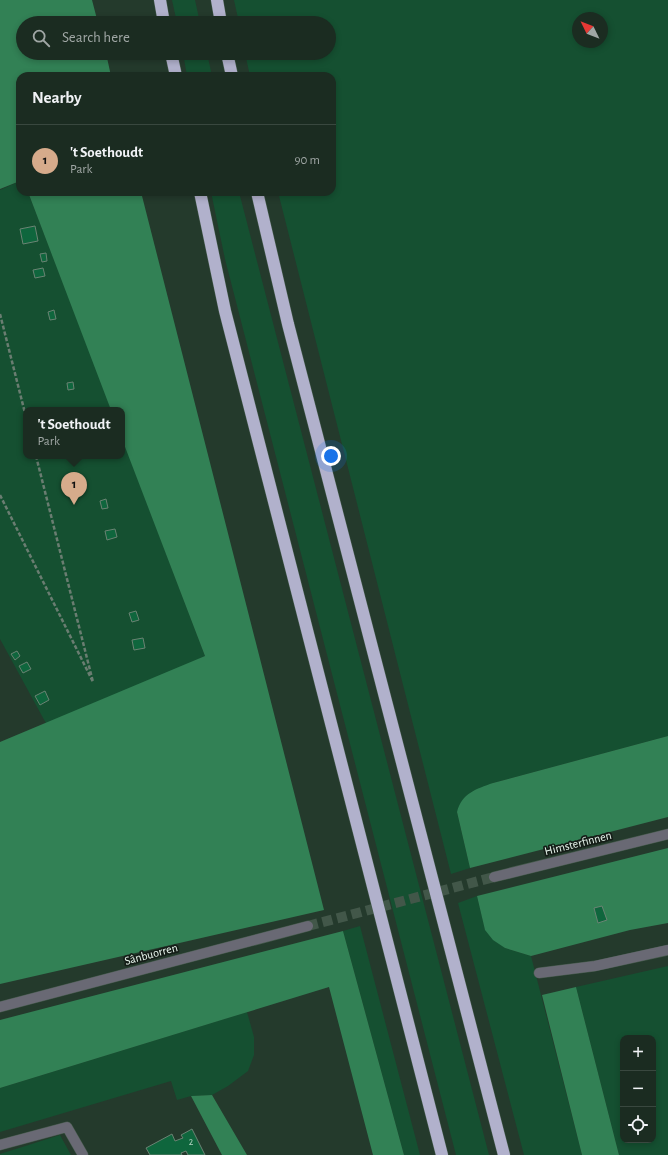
<!DOCTYPE html>
<meta charset="utf-8">
<style>
:root{--surface:#1b2c21;--page:#28382e;--text:#f1f3f6;--muted:#a0a7a5;--line:#39483f;--accent:#d6ab8b}
body{margin:0;font-family:"Alegreya Sans",sans-serif;background:var(--page);color:var(--text)}
.controls{position:absolute;right:12px;bottom:12px;display:grid;overflow:hidden;border-radius:8px;box-shadow:0 2px 6px #0003}
.controls button{width:36px;height:36px;display:grid;place-items:center;padding:0;border:0;border-bottom:1px solid var(--line);background:var(--surface);color:var(--text);font:20px sans-serif}
.compass{position:absolute;left:572px;top:12px;width:36px;height:36px;border-radius:50%;background:var(--surface);box-shadow:0 2px 6px #0003;rotate:313deg}
.you{position:absolute;left:331px;top:456px;width:14px;height:14px;margin:-10px;border:3px solid #fff;border-radius:50%;background:#1a73e8;box-shadow:0 0 0 6px #1a73e833}
.badge{display:grid;place-items:center;width:26px;height:26px;border-radius:50%;background:var(--accent);color:#111;font-size:13px;font-weight:700}
.pin{position:absolute;translate:-50% -33px;filter:drop-shadow(0 1px 2px #0008)}
.pin::after{content:'';position:absolute;top:21px;width:14px;height:12px;background:inherit;clip-path:polygon(0 0,100% 0,50% 100%)}
.popup{position:absolute;left:23px;top:407px;width:102px;height:52px;box-sizing:border-box;display:grid;place-content:center;border-radius:8px;background:var(--surface);filter:drop-shadow(0 1px 3px #0005);font-size:13px;white-space:nowrap;color:var(--muted)}
.popup b{font-size:15px;color:var(--text)}
.popup::after{content:'';position:absolute;left:50%;top:100%;margin-left:-8px;border:8px solid transparent;border-top-color:var(--surface)}
.list{margin:0;padding:0;list-style:none}
h2{display:flex;justify-content:space-between;align-items:center;height:52px;margin:0;padding:0 16px;font-size:17px}
h2 small{font-size:13px;font-weight:400;color:var(--muted)}
.list li{display:grid;grid-template-columns:26px 1fr auto;gap:12px;align-items:center;box-sizing:border-box;height:72px;padding:0 16px;border-top:1px solid var(--line)}
.list b{display:block;font-size:15px;white-space:nowrap}
.list p{margin:0;font-size:13px;white-space:nowrap;color:var(--muted)}
.list em{font-size:13px;font-style:normal;color:var(--muted)}
.icon{flex:none;width:22px;height:22px;fill:none;stroke:currentColor;stroke-width:2;stroke-linecap:round;stroke-linejoin:round}
.map{position:relative;flex:none;width:668px;height:1155px;overflow:hidden}
.search{position:absolute;background:var(--surface);box-shadow:0 2px 6px #0003;left:16px;top:16px;width:320px;height:44px;display:flex;align-items:center;gap:10px;box-sizing:border-box;padding:0 14px;border-radius:22px;color:var(--muted);font-size:15px}
.panel{position:absolute;background:var(--surface);box-shadow:0 2px 6px #0003;left:16px;top:72px;width:320px;height:124px;border-radius:12px}
.map>svg:first-child{display:block}
</style>
<div class="map">
<svg width="668" height="1155" viewBox="0 0 668 1155">
<rect width="100%" height="100%" fill="#243a2c"/>
<path fill="#155031" fill-rule="evenodd" d="M172,0H195L200,23H177Z
M234,0H668V736L493,783L457,812L470,868L451,874L278,192H332V76H250L245,53H329V23H239ZM578,18H602V42H578Z
M183,53H207L212,76H187Z
M20,181V192H28L112,410H26V456H122V437L205,656L48,727L0,639V190Z
M211,192H239L489,1155H456L225,259Z
M477,896L485,929L505,948L531,956L582,1155H524L458,903Z
M360,926L420,1155H404L343,931Z
M668,966V1155H619L576,987ZM623,1038H653V1140H623Z
M247,1012L254,1037V1055L248,1071L228,1086L212,1095L191,1096L177,1100L171,1081L0,1132V1088Z
M60,1135L71,1155H0V1154Z"/>
<path fill="#328155" d="M0,0H92L98,23H23V53H106L111,76H20V181L0,189Z
M28,192H141L324,910L0,984V742L205,656L122,439V410H111Z
M668,736V817L470,868L457,812C462,793 476,789 493,783Z
M668,848V923L630,930L531,956L505,948L493,940L485,930L477,896Z
M343,931L404,1155H373L329,987L0,1088V1020Z
M576,987L619,1155H582L542,995Z
M212,1095L247,1155H222L191,1096Z"/>
<path fill="#0f663d" stroke="#6a8373" d="M35,226L38,241L23,244L20,229Z
M46,253L47,261L42,262L40,254Z
M43,268L45,276L35,278L33,270Z
M54,310L56,319L50,320L48,312Z
M73,382L74,389L68,390L67,383Z
M106,499L108,508L102,509L100,501Z
M115,529L117,537L107,540L105,531Z
M136,611L139,620L132,622L129,613Z
M143,638L145,648L134,650L132,640Z
M17,651L20,656L15,660L11,654Z
M27,662L31,669L23,673L19,666Z
M45,691L49,700L40,705L35,696Z
M602,906L607,920L598,923L594,908Z
M192,1129L205,1155H188L186,1151L181,1153L182,1155H150L146,1148L172,1134L175,1141L183,1138L181,1135Z"/>
<g fill="none" stroke-linecap="round" stroke-linejoin="round">
<path stroke="#425749" stroke-width="10" stroke-dasharray="10 5" stroke-linecap="butt" d="M308,926L494,877"/>
<g stroke="#44594b" stroke-width="11">
<path id="minor" d="M494,877L668,834
M539,973L595,966L668,950
M0,1007L308,926
M0,1145L67,1127L83,1155"/>
</g>
<g stroke="#44594b" stroke-width="13">
<path id="highway" d="M160,0L164,23
M217,0L221,23
M171,53L176,76
M227,53L232,76
M200,192L225,311L442,1155
M257,192L288,324L504,1155"/>
</g>
<path stroke="#6a7d71" stroke-width="2.5" stroke-dasharray="4 2" stroke-linecap="butt" d="M0,314L26,417
M0,495L93,682L36,456"/>
<use href="#minor" stroke="#696974" stroke-width="10"/>
<use href="#highway" stroke="#b1b1cc" stroke-width="12"/>
</g>
<g text-anchor="middle" dominant-baseline="central" stroke-width="3.5" stroke-linejoin="round" paint-order="stroke">
<g font-size="10" fill="#b4d4c3">
<text x="191" y="1142">2</text>
</g>
<g font-size="12" fill="#ebf9f0" stroke="#151e18">
<text transform="translate(578 843) rotate(-14)">Himsterfinnen</text>
<text transform="translate(151 954) rotate(-15)">Sânbuorren</text>
</g>
</g>
</svg>
<div class="controls">
<button>+</button>
<button>−</button>
<button><svg class="icon" aria-label="locate" viewBox="0 0 24 24"><circle cx="12" cy="12" r="6"/><path d="M12 2v4M12 18v4M2 12h4M18 12h4"/></svg></button>
</div>
<svg class="compass" viewBox="-18 -18 36 36"><path d="M0-13l5 13h-10z" fill="#e53935"/><path d="M0 13l5-13h-10z" fill="#a0a7a5"/></svg>
<div class="you"></div>
<div class="pin badge" style="left:74px;top:505px">1</div>
<div class="popup"><b>'t Soethoudt</b>Park</div>
<div class="search"><svg class="icon" aria-label="search" viewBox="0 0 24 24"><circle cx="10" cy="10" r="6"/><path d="M15 15l6 6"/></svg>Search here</div>
<section class="panel">
<h2>Nearby<small></small></h2>
<ul class="list">
<li><span class="badge">1</span><div><b>'t Soethoudt</b><p>Park</p></div><em>90 m</em></li>
</ul>
</section>
</div>
